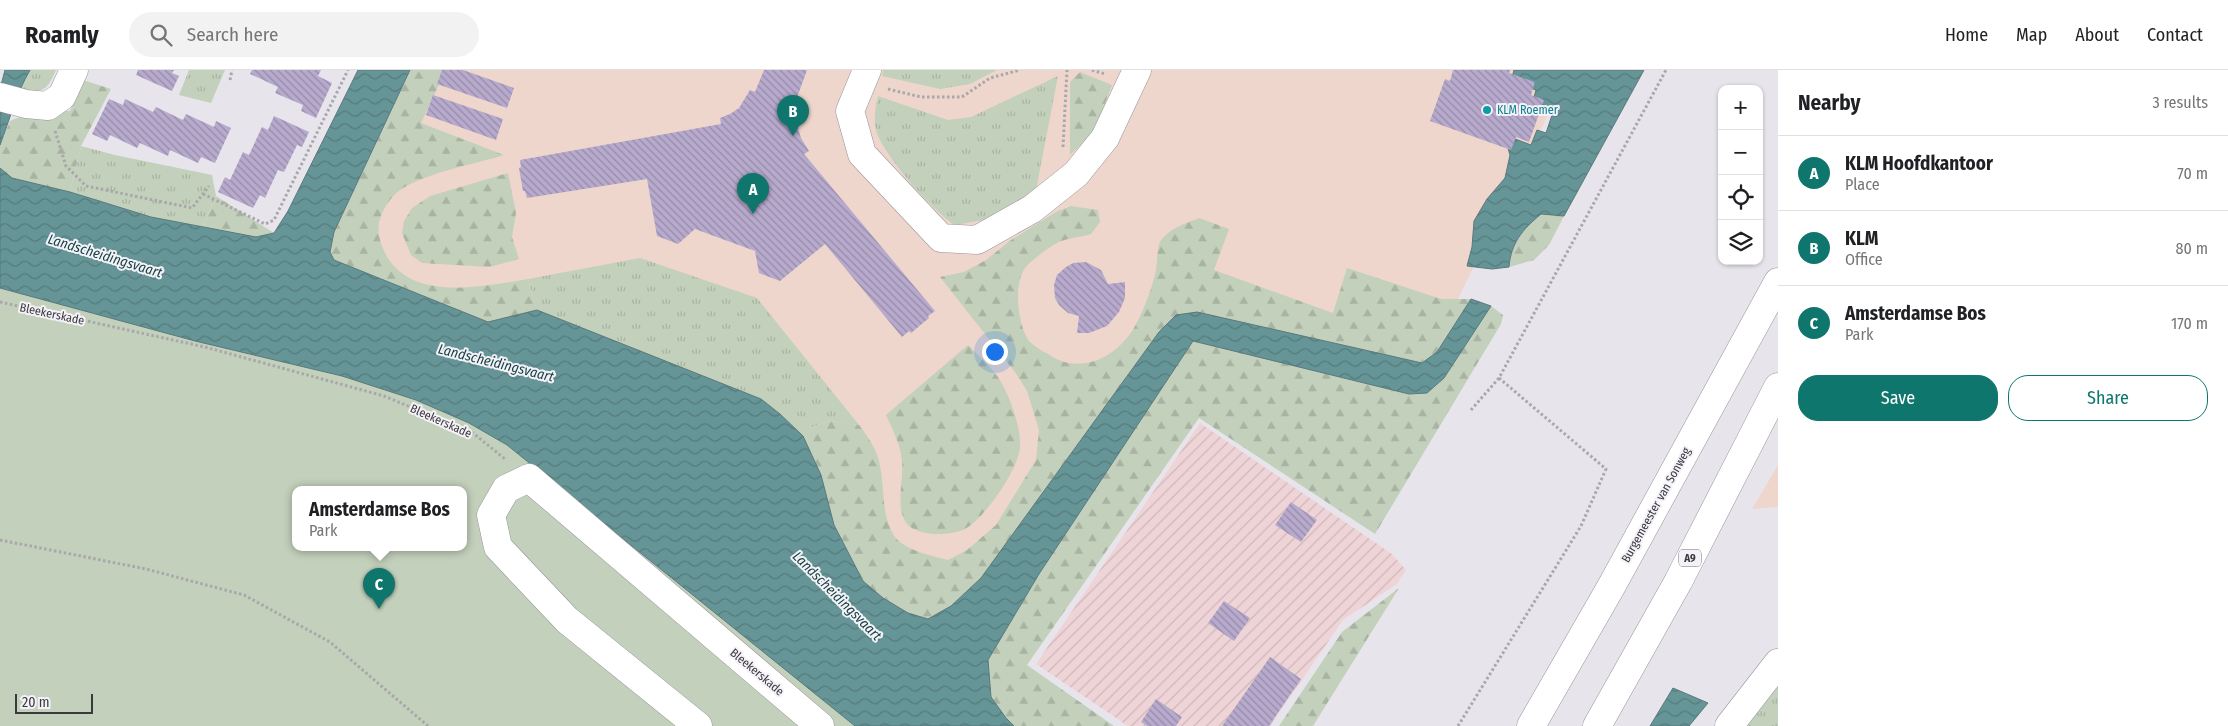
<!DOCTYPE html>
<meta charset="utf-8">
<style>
:root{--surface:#fff;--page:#f2f2f2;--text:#202124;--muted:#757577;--line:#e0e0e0;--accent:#0f766e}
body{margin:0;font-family:"Fira Sans Condensed",sans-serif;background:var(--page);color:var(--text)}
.controls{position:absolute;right:15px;top:15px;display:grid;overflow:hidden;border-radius:10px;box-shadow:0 1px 4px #0004}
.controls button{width:45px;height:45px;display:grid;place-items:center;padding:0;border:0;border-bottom:1px solid var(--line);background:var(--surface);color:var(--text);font:25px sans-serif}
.scale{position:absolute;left:15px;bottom:12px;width:78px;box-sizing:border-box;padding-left:5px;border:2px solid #3a393c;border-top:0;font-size:14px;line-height:18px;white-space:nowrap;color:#3a393c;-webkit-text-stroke:4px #f4f2f8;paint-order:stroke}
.you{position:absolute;left:994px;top:281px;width:18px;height:18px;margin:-12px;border:4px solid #fff;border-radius:50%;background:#1a73e8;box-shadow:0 0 0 8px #1a73e833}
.badge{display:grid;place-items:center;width:32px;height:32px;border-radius:50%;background:var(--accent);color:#fff;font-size:16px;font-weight:700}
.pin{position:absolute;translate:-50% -41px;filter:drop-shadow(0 1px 2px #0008)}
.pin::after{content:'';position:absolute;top:26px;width:18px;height:15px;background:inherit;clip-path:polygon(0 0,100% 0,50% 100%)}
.popup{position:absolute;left:292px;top:416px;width:175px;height:65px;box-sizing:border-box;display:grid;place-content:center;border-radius:10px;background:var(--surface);filter:drop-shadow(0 1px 4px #0005);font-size:16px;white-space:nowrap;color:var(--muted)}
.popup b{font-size:19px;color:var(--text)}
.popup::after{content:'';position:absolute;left:50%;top:100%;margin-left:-10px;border:10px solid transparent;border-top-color:var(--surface)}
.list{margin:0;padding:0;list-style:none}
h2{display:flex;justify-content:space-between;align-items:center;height:65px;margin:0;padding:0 20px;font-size:21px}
h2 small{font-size:16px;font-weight:400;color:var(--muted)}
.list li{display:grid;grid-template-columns:32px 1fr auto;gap:15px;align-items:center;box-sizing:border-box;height:75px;padding:0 20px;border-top:1px solid var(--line)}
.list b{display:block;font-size:19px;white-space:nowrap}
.list p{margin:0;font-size:16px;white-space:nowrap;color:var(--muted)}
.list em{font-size:16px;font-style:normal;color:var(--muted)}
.actions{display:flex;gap:10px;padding:15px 20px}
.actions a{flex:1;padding:11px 0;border:1px solid var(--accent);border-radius:20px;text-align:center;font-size:18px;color:var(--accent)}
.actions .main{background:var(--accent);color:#fff}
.icon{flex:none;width:28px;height:28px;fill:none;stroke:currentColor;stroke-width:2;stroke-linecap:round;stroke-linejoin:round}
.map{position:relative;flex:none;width:1778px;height:656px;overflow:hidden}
header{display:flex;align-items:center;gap:30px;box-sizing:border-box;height:70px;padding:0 25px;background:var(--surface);border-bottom:1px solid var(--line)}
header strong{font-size:24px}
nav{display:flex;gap:28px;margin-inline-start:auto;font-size:18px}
.search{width:350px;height:45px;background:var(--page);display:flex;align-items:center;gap:12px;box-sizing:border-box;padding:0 18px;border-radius:28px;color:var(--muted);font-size:19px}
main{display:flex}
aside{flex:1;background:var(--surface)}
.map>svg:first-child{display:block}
</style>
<header>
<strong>Roamly</strong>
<div class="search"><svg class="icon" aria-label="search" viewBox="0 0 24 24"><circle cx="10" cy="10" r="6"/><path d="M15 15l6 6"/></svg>Search here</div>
<nav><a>Home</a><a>Map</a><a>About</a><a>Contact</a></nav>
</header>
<main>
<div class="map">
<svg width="1778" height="656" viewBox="0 0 1778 656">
<defs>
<pattern id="industrial-furrows" width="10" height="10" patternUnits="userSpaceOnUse" patternTransform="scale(1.25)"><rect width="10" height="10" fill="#efd4d7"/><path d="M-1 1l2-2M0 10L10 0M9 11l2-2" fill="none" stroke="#ceb7b9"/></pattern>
<pattern id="grass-tufts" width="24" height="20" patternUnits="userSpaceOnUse" patternTransform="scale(1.25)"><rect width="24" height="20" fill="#c3d0bb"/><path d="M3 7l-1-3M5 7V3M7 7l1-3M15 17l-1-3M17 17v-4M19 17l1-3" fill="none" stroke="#a8b3a2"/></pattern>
<pattern id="forest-firs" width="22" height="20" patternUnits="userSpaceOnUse" patternTransform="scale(1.25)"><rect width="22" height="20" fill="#c3d0bb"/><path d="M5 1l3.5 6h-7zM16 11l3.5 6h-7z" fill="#a8b3a2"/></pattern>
<pattern id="water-waves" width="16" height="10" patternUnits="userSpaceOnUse" patternTransform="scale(1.25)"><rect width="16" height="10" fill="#669597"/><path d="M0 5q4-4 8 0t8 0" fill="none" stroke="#557b7c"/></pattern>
<pattern id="building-back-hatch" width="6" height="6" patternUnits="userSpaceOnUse" patternTransform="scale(1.25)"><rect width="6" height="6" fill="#b7aacd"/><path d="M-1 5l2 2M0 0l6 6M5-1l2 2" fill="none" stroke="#968ba8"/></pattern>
</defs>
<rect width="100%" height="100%" fill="#e7e5eb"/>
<path fill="#eed6cc" d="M414,0H1570L1457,231L1410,293L1200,253L981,525L532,293L336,172Z
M1778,395V437L1752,439Z"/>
<path fill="url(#industrial-furrows)" d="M1200,353L1392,484L1406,500L1397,514L1343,550L1270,656H1128L1036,594Z"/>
<path fill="url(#grass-tufts)" d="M30,0H56C47,21 42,24 19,19Z
M189,0H225L211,33L179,25Z
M883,0H997L970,14L940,19L882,6Z
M1058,6L1035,125L997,148L954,155C929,136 893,96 879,68C872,54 875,40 878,26L948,50L971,47Z
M81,76L115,85L212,105L216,126L202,158L151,147L70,122Z
M640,188L757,228L859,355L829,351L798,362L780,344L760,329L537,240L528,209Z
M1778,616V656H1746Z"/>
<path fill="url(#forest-firs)" d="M410,0H446L421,53L504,85C475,94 425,103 400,120C387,130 376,149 379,166C395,235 476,218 528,209L537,240L488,252L334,190L330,182L334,162Z
M1080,2L1112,15L1094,62L1070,85V12Z
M83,10L111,19L81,76L70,122L12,108L0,98V75L10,51C30,42 49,39 70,41Z
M508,103L516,143L512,167L519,189L489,197L422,193L411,185L402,163L404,151L412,138L430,126Z
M216,126L274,163L256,167L202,158Z
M1071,136L1098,140L1100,152L1091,164C1081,167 1070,168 1061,171C1053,174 1030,191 1025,198C1013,214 1018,256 1029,271C1034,276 1042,281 1048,284C1079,306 1116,288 1134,258C1143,242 1150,223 1155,205C1158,195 1156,181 1160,172C1167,159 1187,153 1199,148L1229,159L1214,200L1333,243L1347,198L1441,229H1471L1437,282L1422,293L1198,242L1159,262L981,508L951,536L929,549L908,543L883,528L863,511L834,455L821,405L803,366L798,362L829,351L859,355C868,367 878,381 880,396C885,419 881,447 895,467C904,480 933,486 948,490L967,480L996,455L1036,390L1039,360L1027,321L1015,302L940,207L964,202L986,190L1011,170L1056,142Z
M1541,144L1564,146L1549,175L1534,190L1509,197C1511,173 1522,160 1541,144Z
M1491,236L1503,245L1501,254L1375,464L1199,348L1027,595L1114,656H1014L1006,648L991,627L988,591L1039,504L1193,271L1409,324L1444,308Z
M968,275C977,284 987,293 995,303C1008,320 1021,355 1020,377C1019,399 983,451 963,460C953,464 943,464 933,464C925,463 914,461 908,455C894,439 904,411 902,392C901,376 893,360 886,345Z
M1399,518L1313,656H1279L1342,562Z"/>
<path fill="#c3d0bb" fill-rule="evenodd" d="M0,208L459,322L898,656H0ZM295,420H463V478H295Z"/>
<path fill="url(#water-waves)" stroke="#59797c" d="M5,0H30C16,24 10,49 0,75V19Z
M358,0H410L334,162L330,182L334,190L488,252L537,240L761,329L780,344L803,366L821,405L834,455L863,511L883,528L908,543L928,549L951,536L981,508L1159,262L1176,245L1197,242L1422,293L1437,282L1471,229L1491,236L1444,308L1427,323L1409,324L1193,271L1039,504L988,590L991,627L1006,648L1014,656H855L507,375L469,353L416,330L342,306L195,271L0,218V98L12,108L70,122L151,147L256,167L274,163L288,141Z
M1514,0H1644L1564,146L1541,144C1522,160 1511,173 1509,197L1492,199L1467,196L1472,177L1474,151L1487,129L1505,108L1510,85L1507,75L1510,67L1531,75L1537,60L1546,63L1554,39L1533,31L1536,20L1511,11Z
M1673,618L1708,633L1689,656H1650Z"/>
<path fill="url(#building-back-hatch)" d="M138,0H174L172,3L179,6L172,21L136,5Z
M252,0H321L318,6L332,13L316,48L301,41L303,35L275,23L278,17L250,4Z
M442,0H463L514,18L507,38L437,14Z
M764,0H807L794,36L799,38L798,58L801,68L809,81L804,84L935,241L928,246L929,248L911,263L909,261L902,267L825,174L780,211L759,203L755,181L695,159L678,174L657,166L647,109L527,128L525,121H523L519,98L521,97L520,90L721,54L720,48L730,44L739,38L750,20L755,22Z
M1453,0H1510L1509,3L1535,12L1531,25L1544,30L1529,72L1516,67L1511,80L1430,51L1445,9L1450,11Z
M433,25L503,49L496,70L426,45Z
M109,29L123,35L125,29L153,42L156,37L183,50L186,44L214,57L216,51L231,58L215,93L201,87L198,93L170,80L168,86L140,73L137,78L110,65L107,71L92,64Z
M274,46L309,62L302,77L297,75L284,102L278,100L265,128L260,125L253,138L218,122L225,107L230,110L243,82L249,85L262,57L268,60Z
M1086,192L1101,200L1108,214L1125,212V228L1119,242L1107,256L1089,263H1077L1079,246L1068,243L1059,235L1055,228L1054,215L1057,205L1066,197L1073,193Z
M1291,432L1317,450L1301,472L1275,455Z
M1224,531L1250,548L1234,571L1208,553Z
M1270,587L1301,609L1269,656H1222Z
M1156,629L1182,647L1176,656H1147L1141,652Z"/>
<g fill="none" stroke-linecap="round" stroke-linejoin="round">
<g stroke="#96949a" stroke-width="29">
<path id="minor" d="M867,0L850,41L862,84L941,168L977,170L1032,139L1076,104L1105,68L1137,0
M0,27L26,34L48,36L62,26L74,0
M698,656L567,550L498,477L491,445L506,419L529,408L820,656
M1729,656L1778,593"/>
</g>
<g stroke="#96949a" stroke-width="29">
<path id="highway" d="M1531,656L1611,517L1778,212
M1597,656L1678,512L1778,317"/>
</g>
<path stroke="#a8a7ab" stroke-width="3" stroke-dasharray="2.5 2.5" stroke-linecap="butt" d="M1092,0L1105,4
M230,10L232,0
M888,19L921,27H962L990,8L1020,0
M55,61L66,96L86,116L192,138L209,116
M1063,77L1067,0
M203,124L265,154L274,150L348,0
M0,232L205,277L384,326L473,363L505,389
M1471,340L1499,308
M0,470L146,499L244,525L330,572L428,656
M1458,656L1581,456L1606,399L1499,308L1666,0"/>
<use href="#minor" stroke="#fff" stroke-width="28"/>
<use href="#highway" stroke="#fff" stroke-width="28"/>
</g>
<circle fill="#0f9aa8" stroke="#f4f2f8" stroke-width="2" cx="1487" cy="40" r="5"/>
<g text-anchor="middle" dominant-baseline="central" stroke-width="4" stroke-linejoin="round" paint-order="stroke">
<rect fill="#f4f2f8" stroke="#727074" stroke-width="1" x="1679" y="479.5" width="22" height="17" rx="4"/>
<g font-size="11" font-weight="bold" fill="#3a393c">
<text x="1690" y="488">A9</text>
</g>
<g font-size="12" fill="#0d838f" stroke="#f4f2f8" text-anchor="start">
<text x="1497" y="40">KLM Roemer</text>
</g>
<g font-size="12" fill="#3a393c" stroke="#f4f2f8">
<text transform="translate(52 244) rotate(12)">Bleekerskade</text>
<text transform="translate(441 351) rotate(24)">Bleekerskade</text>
<text transform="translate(1656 435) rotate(-61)">Burgemeester van Sonweg</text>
<text transform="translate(757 602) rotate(40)">Bleekerskade</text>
</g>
<g font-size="14" font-style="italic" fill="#113f41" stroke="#f4f2f8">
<text transform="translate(105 186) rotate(17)">Landscheidingsvaart</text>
<text transform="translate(496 293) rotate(14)">Landscheidingsvaart</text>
<text transform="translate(837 526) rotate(45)">Landscheidingsvaart</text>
</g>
</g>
</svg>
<div class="controls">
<button>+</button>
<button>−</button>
<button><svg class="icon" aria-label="locate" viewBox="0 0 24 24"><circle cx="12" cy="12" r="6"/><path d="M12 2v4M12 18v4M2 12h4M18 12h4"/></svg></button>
<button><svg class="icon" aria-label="layers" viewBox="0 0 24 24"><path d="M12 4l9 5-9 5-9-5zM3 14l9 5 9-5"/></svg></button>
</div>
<div class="scale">20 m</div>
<div class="you"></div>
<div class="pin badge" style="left:753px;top:144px">A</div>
<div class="pin badge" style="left:793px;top:66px">B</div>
<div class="pin badge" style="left:379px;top:539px">C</div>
<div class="popup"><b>Amsterdamse Bos</b>Park</div>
</div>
<aside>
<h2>Nearby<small>3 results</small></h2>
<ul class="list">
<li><span class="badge">A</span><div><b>KLM Hoofdkantoor</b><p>Place</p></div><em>70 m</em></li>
<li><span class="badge">B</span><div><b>KLM</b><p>Office</p></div><em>80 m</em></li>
<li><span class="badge">C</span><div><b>Amsterdamse Bos</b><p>Park</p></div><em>170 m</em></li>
</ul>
<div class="actions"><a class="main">Save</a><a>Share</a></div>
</aside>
</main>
